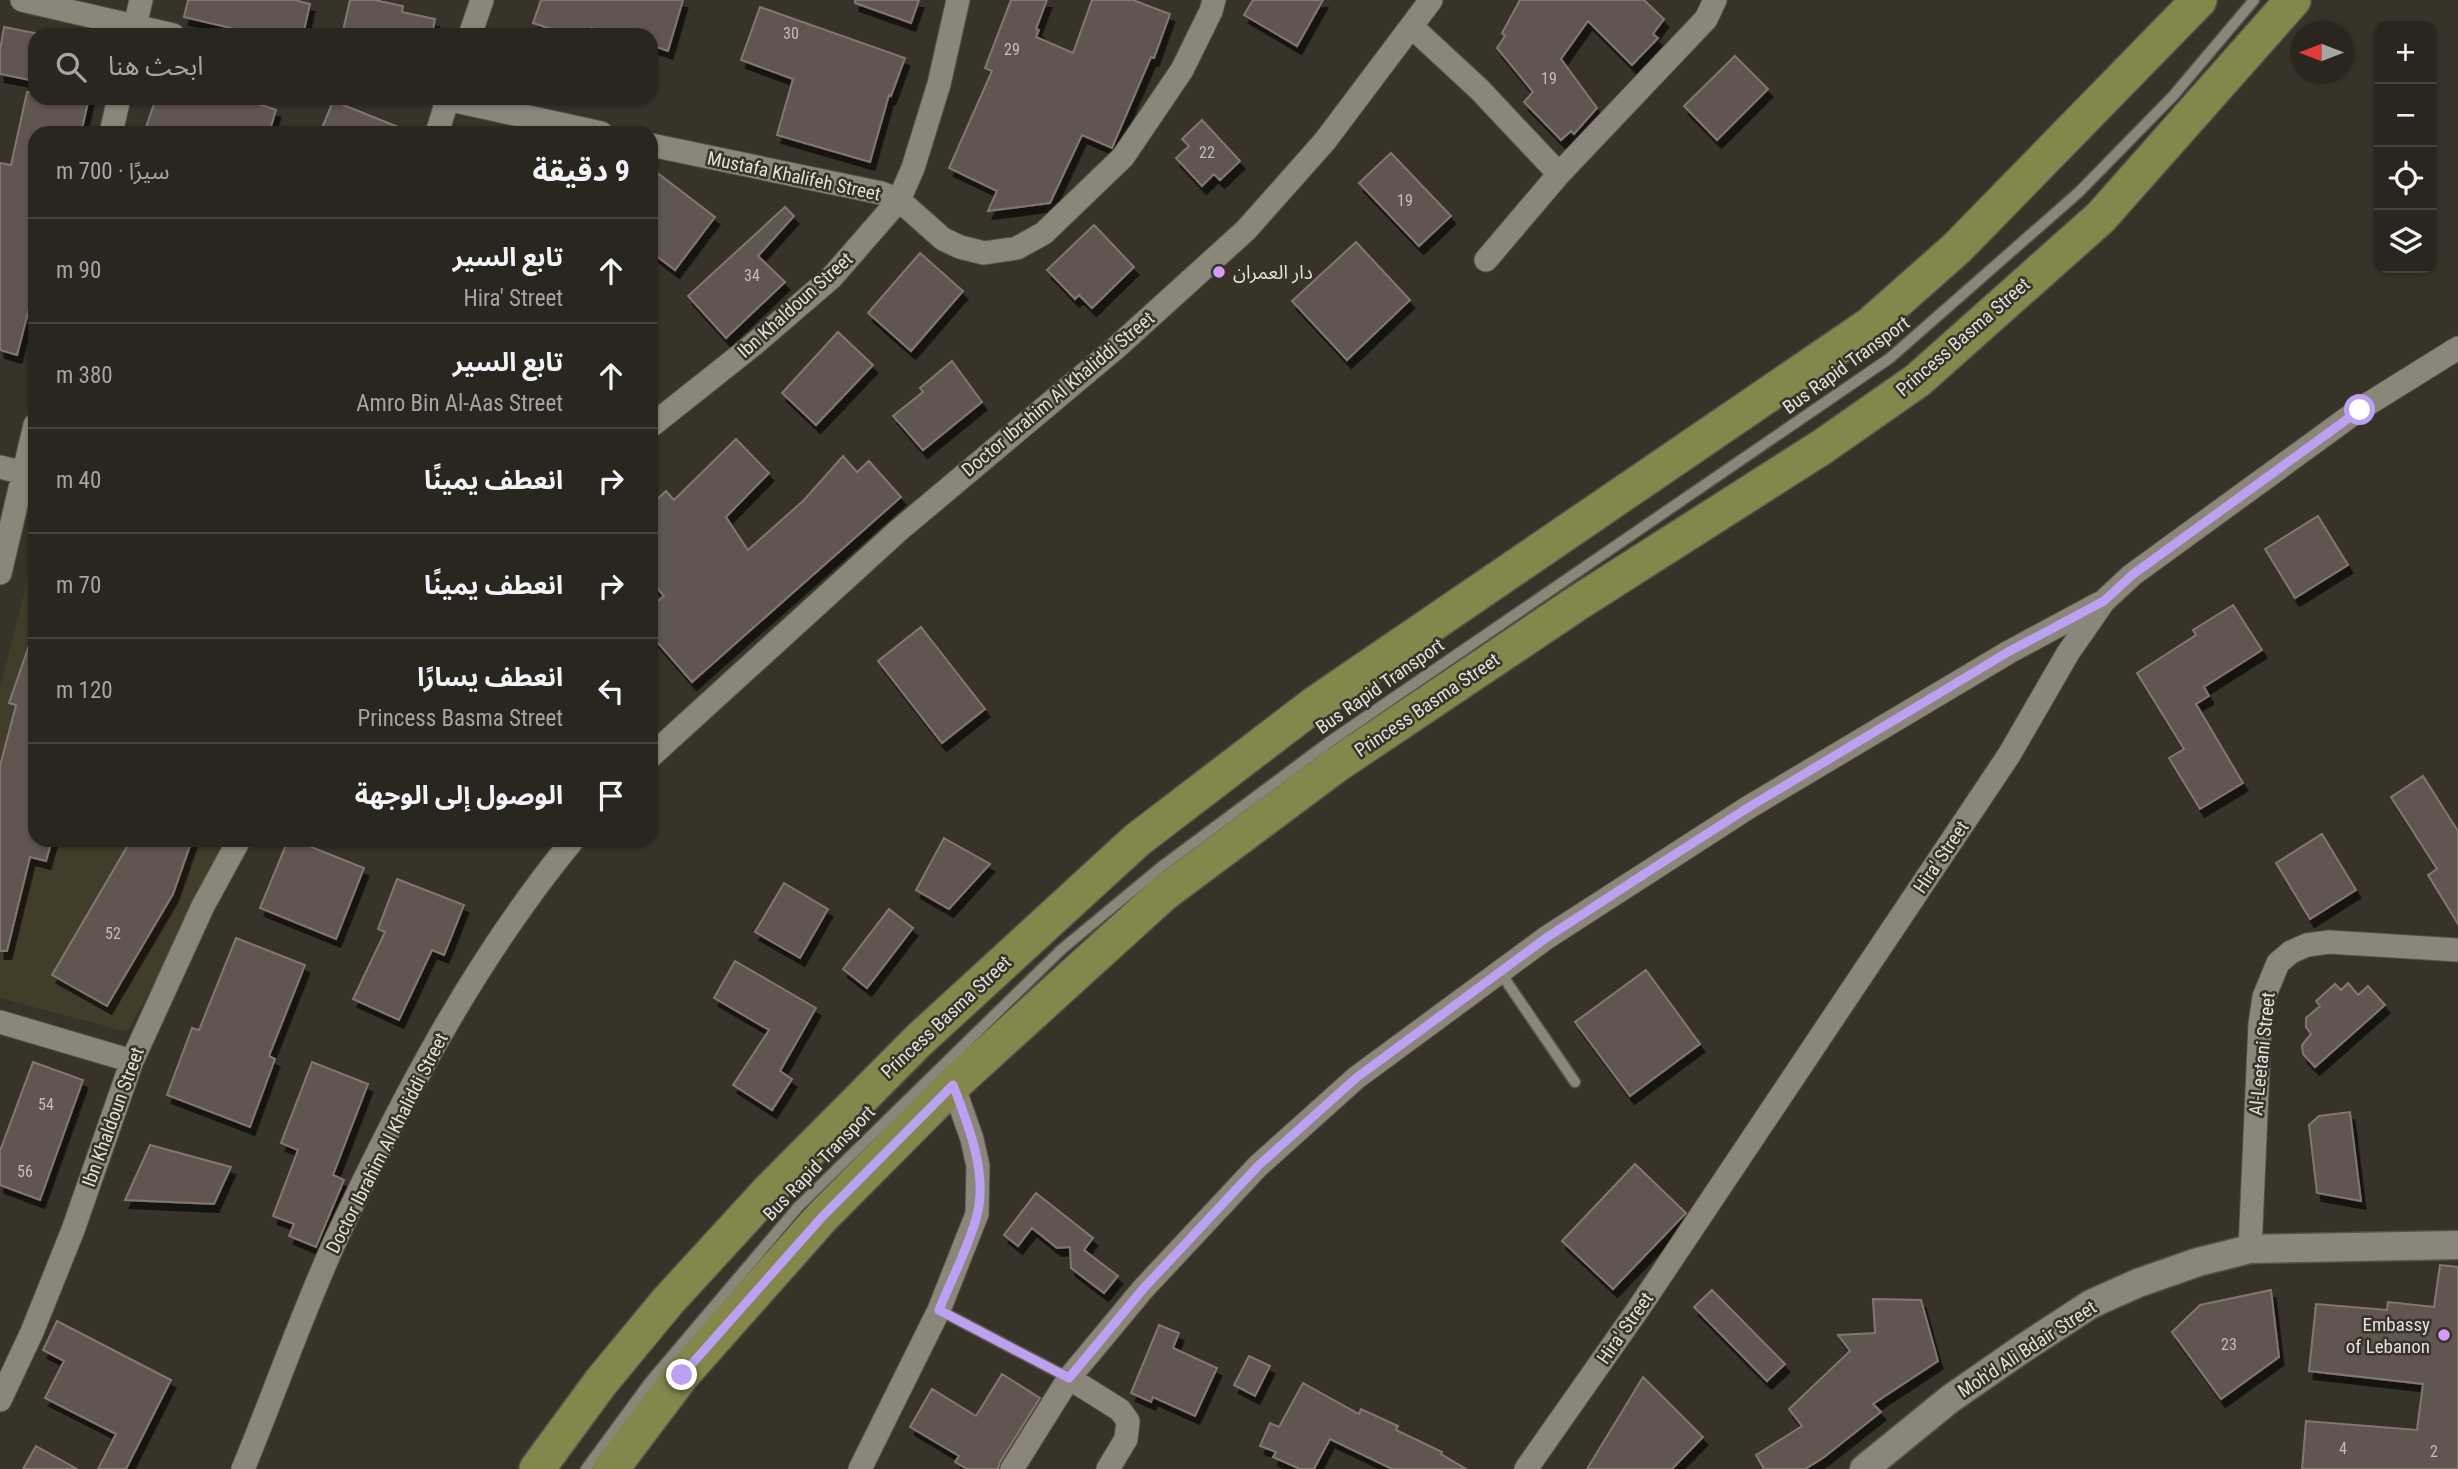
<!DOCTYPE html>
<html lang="ar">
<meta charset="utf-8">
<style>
:root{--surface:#29261f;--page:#35322c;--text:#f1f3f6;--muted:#a5a5a4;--line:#45433d}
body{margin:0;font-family:"Roboto Condensed","Noto Sans Arabic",sans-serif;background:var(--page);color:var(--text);direction:rtl}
.controls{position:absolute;right:21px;top:21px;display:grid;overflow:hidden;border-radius:14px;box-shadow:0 2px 5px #0004}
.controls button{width:63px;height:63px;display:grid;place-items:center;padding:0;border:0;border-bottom:2px solid var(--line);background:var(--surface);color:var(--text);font:35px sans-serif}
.compass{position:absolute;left:2290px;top:21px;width:63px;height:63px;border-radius:50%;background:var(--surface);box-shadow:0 2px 5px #0004;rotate:270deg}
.stop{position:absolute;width:21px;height:21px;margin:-16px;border:5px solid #bca0f2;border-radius:50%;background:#fff}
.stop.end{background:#bca0f2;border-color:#fff;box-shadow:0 2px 7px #0008}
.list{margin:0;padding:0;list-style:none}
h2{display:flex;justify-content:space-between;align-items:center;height:91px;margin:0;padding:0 28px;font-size:30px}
h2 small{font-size:23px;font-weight:400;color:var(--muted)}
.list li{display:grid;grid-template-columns:46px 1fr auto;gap:21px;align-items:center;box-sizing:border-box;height:105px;padding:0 28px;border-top:2px solid var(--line)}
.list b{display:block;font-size:26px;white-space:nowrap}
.list p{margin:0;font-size:23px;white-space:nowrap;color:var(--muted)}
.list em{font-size:23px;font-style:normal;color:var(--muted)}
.icon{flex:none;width:38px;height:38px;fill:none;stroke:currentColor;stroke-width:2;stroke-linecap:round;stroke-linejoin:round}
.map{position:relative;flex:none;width:2458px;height:1469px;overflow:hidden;direction:ltr}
.search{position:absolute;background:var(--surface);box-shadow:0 2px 5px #0004;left:28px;top:28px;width:630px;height:77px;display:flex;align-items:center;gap:18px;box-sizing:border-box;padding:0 24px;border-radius:21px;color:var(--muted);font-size:26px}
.panel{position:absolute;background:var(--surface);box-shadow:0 2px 5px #0004;left:28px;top:126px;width:630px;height:721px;border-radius:21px;direction:rtl}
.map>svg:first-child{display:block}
</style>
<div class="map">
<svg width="2458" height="1469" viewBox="0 0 2458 1469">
<defs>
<filter id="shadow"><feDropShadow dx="4.5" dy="8" stdDeviation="0" flood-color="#0009"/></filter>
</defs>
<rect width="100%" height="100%" fill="#373329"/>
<path fill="#423c2b" d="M35,551V840H235L129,1029L124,1031L0,998V688Z"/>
<path fill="#61574f" stroke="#82776f" stroke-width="2" filter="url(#shadow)" d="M188,0H294L310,4L303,35H260L184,17Z
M350,0H374L403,6L402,12L435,19L432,35H342Z
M541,0H683L668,51L651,45V35H616L591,28L589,35H569L533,23Z
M855,0H919L911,23L855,3Z
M1011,0H1047L1036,29L1039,30L1036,37L1073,53L1092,0H1133L1170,14L1154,58L1151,57L1112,148L1082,135L1050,203L988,211L997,191L949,168L992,71L985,68Z
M1253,0H1323L1297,46L1244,15Z
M1520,0H1644L1664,19L1653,34L1658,38L1632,65L1588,21L1561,59L1597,108L1574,134L1571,131L1561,140L1524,102L1533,92L1497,48L1505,36L1502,33Z
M760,7L905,58L891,96L889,95L870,162L777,135L793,79L741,60Z
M4,27L35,33V81L0,74V50Z
M1735,56L1768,89L1717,140L1684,106Z
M27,92H35V98H89L81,133H35V286L17,355L0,350V163L11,165Z
M156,98H241L276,110L269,133H144Z
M333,101L411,132V133H320Z
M1202,120L1240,161L1220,180L1214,174L1202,186L1176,158L1189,146L1182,139Z
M1391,153L1451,216L1419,246L1359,183Z
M651,168L715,217L675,270L651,252Z
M785,207L794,216L758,256L785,282L726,338L688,296Z
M1094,225L1134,267L1092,308L1079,295L1075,299L1047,270Z
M1356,242L1410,300L1347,360L1292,301Z
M920,253L963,291L911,351L868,313Z
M838,332L873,365L816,425L782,393Z
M952,361L982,402L923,450L893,416L923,392L920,388Z
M736,439L769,473L726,517L748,550L804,500L843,456L857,472L869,461L901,497L692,682L651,635V607L664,596L651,581V505L666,491L674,500Z
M2318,516L2348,565L2295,598L2265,549Z
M2233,605L2262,650L2204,687L2209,696L2196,704L2243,783L2200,809L2169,758L2184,749L2137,673L2196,635L2193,630Z
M921,627L985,709L942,743L878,661Z
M32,637H35V840H52L46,861L30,857L7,951H0V766L16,705L9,703Z
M2423,776L2458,831V924L2428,875L2437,869L2391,797Z
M2322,834L2356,890L2310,919L2276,863Z
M944,838L990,864L949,909L916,890Z
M131,840H192L173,894L107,1006L52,975Z
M288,840H294L364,868L336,939L260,908Z
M397,879L464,905L444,955L432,950L399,1020L353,999L385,932L378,929Z
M784,883L828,909L800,958L755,932Z
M889,909L913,928L867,988L843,969Z
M236,938L305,965L269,1056L275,1059L250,1127L167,1095L192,1028L199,1030Z
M735,961L816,1008L780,1071L792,1079L772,1110L733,1085L769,1030L714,998Z
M1646,970L1700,1044L1630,1096L1575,1022Z
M2348,983L2358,995L2368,986L2385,1005L2315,1067L2303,1054L2302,1045L2311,1034L2306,1027V1018L2320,1006L2316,1001L2335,984L2341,990Z
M33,1062L83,1080L40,1200L0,1185V1151Z
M312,1062L368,1084L333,1175L344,1180L316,1247L289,1236L294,1224L273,1216L298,1150L281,1143Z
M2350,1112L2361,1201L2317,1193L2309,1125L2319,1116Z
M150,1145L231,1167L214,1204L125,1200Z
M1635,1164L1686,1213L1613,1289L1562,1241Z
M1036,1193L1093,1238L1084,1250L1118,1276L1104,1293L1071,1268L1070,1247L1057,1248L1032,1228L1018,1246L1004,1235Z
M2440,1265L2458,1267V1469H2302L2306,1421L2417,1430L2423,1384L2309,1371L2316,1304L2387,1310L2388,1302L2434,1307Z
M1712,1290L1785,1364L1767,1381L1694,1307Z
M2271,1290L2279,1357L2221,1399L2172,1332L2200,1305Z
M1873,1299L1921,1300L1938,1361L1873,1404L1881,1412L1823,1458L1805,1469H1764L1756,1455L1802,1426L1789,1409L1850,1351L1838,1335L1875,1333Z
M57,1321L171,1380L126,1469H98L116,1434L45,1398L64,1361L43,1350Z
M1159,1325L1179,1333L1173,1348L1217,1368L1195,1416L1153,1397L1151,1402L1131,1393Z
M1249,1356L1270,1366L1255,1396L1234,1385Z
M1002,1374L1040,1398L1000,1462L998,1469H967L955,1462L959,1456L910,1427L932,1389L976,1416Z
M1643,1377L1703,1437L1672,1469H1587Z
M1303,1383L1359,1414L1361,1409L1398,1426L1396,1430L1442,1452L1441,1454L1466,1469H1392L1330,1439L1314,1469H1300L1273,1457L1276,1452L1260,1446L1270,1423L1279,1427Z
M36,1446L77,1469H23Z"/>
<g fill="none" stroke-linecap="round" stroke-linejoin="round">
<g stroke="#565249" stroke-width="13">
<path id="service" d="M1500,972L1575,1082
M939,1310L1069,1378
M586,1469L649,1383L798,1207L1062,949L1161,867L1329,742L1890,358L2079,192L2173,96L2254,0"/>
</g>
<g stroke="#565249" stroke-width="25">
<path id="minor" d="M22,0L173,35
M1412,27L1480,90L1559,174
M133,35L141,0
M470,35L482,0
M442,98L601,133
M111,133L119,98
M437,133L448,98
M651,145L881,193L899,200L943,239L960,247L984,253L1017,248L1044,233L1123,157L1182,70L1211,11L1214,0
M1486,260L1559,174L1706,19L1715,0
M651,426L753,345L832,277L899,200L913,168L939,84L958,0
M0,467L35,476
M0,573L35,425
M651,756L899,530L1117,347L1246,230L1325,141L1431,0
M0,1022L132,1061
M2250,1249L2260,1024L2264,997L2278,963L2291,952L2307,945L2329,942L2458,950
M1069,1378L1120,1410L1128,1421L1126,1439L1108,1469
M0,1400L32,1332L73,1230L132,1061L203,906L239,840
M243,1469C275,1392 302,1313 337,1237C402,1098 475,959 573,840
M860,1469L939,1310L977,1214L978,1166L972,1139L953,1085
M1012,1469L1069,1378L1143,1289L1258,1166L1356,1078L1546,938L1749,807L2009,652L2098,604
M1526,1469L1639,1308L2009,755L2068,653L2104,601L2132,575L2360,409L2458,348"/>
</g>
<g stroke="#565249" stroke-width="31">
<path id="tertiary" d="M1864,1469L1950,1399L2022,1349L2091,1304L2138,1283L2198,1262L2250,1249L2458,1245"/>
</g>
<g stroke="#565249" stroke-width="38">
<path id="primary" d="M537,1469L601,1382L668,1301L767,1193L919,1040L1137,840L1315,704L1870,325L1957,248L2199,0
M611,1469L682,1375L822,1217L953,1085L1163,894L1336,765L1579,602L1822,447L1918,380L2101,217L2293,0"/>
</g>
<use href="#service" stroke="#8b867a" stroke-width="10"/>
<use href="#minor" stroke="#8b867a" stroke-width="23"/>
<use href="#tertiary" stroke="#8b867a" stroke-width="28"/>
<use href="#primary" stroke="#84874b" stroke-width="35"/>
</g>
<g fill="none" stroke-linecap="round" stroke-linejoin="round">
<path stroke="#bca0f2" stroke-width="9" d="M682,1375L822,1217L953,1085C968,1124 988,1173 977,1215C969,1247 951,1280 939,1310L1069,1378L1143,1289L1258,1166L1356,1078L1546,938L1652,869L1749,807L2008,652L2104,601L2132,575L2360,410"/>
</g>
<g fill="#d89af8" stroke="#373329" stroke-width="2.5">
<circle cx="1219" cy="272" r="7"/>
<circle cx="2444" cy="1335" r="7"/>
</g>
<g text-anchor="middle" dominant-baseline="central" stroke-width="5" stroke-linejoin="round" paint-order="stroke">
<g font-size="16" fill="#c2beb7">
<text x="791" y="33">30</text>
<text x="1012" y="49">29</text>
<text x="1549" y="78">19</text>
<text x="1207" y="152">22</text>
<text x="1405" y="200">19</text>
<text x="752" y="275">34</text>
<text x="113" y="933">52</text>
<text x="46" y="1104">54</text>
<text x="25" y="1171">56</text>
<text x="2229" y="1344">23</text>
<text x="2343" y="1448">4</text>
<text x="2434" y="1451">2</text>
</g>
<g font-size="19" fill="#e3e1da" stroke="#373329">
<text transform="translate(794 176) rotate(12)">Mustafa Khalifeh Street</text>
<text transform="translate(795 305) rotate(-42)">Ibn Khaldoun Street</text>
<text transform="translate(1963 337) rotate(-41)">Princess Basma Street</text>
<text transform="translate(1846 365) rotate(-36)">Bus Rapid Transport</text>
<text transform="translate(1058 394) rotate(-40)">Doctor Ibrahim Al Khaliddi Street</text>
<text transform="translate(1380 686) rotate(-35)">Bus Rapid Transport</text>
<text transform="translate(1427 705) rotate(-34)">Princess Basma Street</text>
<text transform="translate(1941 857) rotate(-56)">Hira' Street</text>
<text transform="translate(946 1017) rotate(-43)">Princess Basma Street</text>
<text transform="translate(2262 1054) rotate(-84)">Al-Leetani Street</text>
<text transform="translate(113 1117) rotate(-70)">Ibn Khaldoun Street</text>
<text transform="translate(387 1143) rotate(-63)">Doctor Ibrahim Al Khaliddi Street</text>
<text transform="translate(819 1163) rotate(-46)">Bus Rapid Transport</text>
<text transform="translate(1625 1328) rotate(-55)">Hira' Street</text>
<text transform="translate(2027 1349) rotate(-33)">Moh'd Ali Bdair Street</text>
</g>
<g font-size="19" fill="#e3e1da" stroke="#373329" text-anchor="start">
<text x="1233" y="272">دار العمران</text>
<text x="2430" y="1324" text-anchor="end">Embassy<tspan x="2430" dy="22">of Lebanon</tspan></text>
</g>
</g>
</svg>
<div class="controls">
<button>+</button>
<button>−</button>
<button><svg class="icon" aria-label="locate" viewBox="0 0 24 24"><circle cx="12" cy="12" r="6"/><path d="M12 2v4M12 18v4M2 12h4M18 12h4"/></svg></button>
<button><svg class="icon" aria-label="layers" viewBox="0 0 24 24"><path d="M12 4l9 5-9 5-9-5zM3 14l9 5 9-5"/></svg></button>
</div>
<svg class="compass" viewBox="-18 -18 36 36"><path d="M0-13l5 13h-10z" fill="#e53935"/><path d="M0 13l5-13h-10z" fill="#a5a5a4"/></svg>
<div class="stop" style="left:2360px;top:410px"></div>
<div class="stop end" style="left:682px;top:1375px"></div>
<div class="search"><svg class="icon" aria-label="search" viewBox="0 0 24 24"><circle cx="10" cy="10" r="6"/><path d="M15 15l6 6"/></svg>ابحث هنا</div>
<section class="panel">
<h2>9 دقيقة<small>سيرًا · 700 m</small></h2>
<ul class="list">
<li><svg class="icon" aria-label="ahead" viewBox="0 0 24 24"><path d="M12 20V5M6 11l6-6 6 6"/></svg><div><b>تابع السير</b><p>Hira' Street</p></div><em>90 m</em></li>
<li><svg class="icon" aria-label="ahead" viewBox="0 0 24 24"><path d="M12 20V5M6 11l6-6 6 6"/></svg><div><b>تابع السير</b><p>Amro Bin Al-Aas Street</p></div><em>380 m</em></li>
<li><svg class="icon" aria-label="right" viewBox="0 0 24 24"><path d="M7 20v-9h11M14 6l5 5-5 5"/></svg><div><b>انعطف يمينًا</b></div><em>40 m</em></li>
<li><svg class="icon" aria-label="right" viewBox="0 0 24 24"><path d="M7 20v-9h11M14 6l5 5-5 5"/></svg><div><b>انعطف يمينًا</b></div><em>70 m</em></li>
<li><svg class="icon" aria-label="left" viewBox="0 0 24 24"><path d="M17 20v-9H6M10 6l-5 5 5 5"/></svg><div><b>انعطف يسارًا</b><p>Princess Basma Street</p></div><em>120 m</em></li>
<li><svg class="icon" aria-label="arrive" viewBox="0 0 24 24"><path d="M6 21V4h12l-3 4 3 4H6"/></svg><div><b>الوصول إلى الوجهة</b></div></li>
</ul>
</section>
</div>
